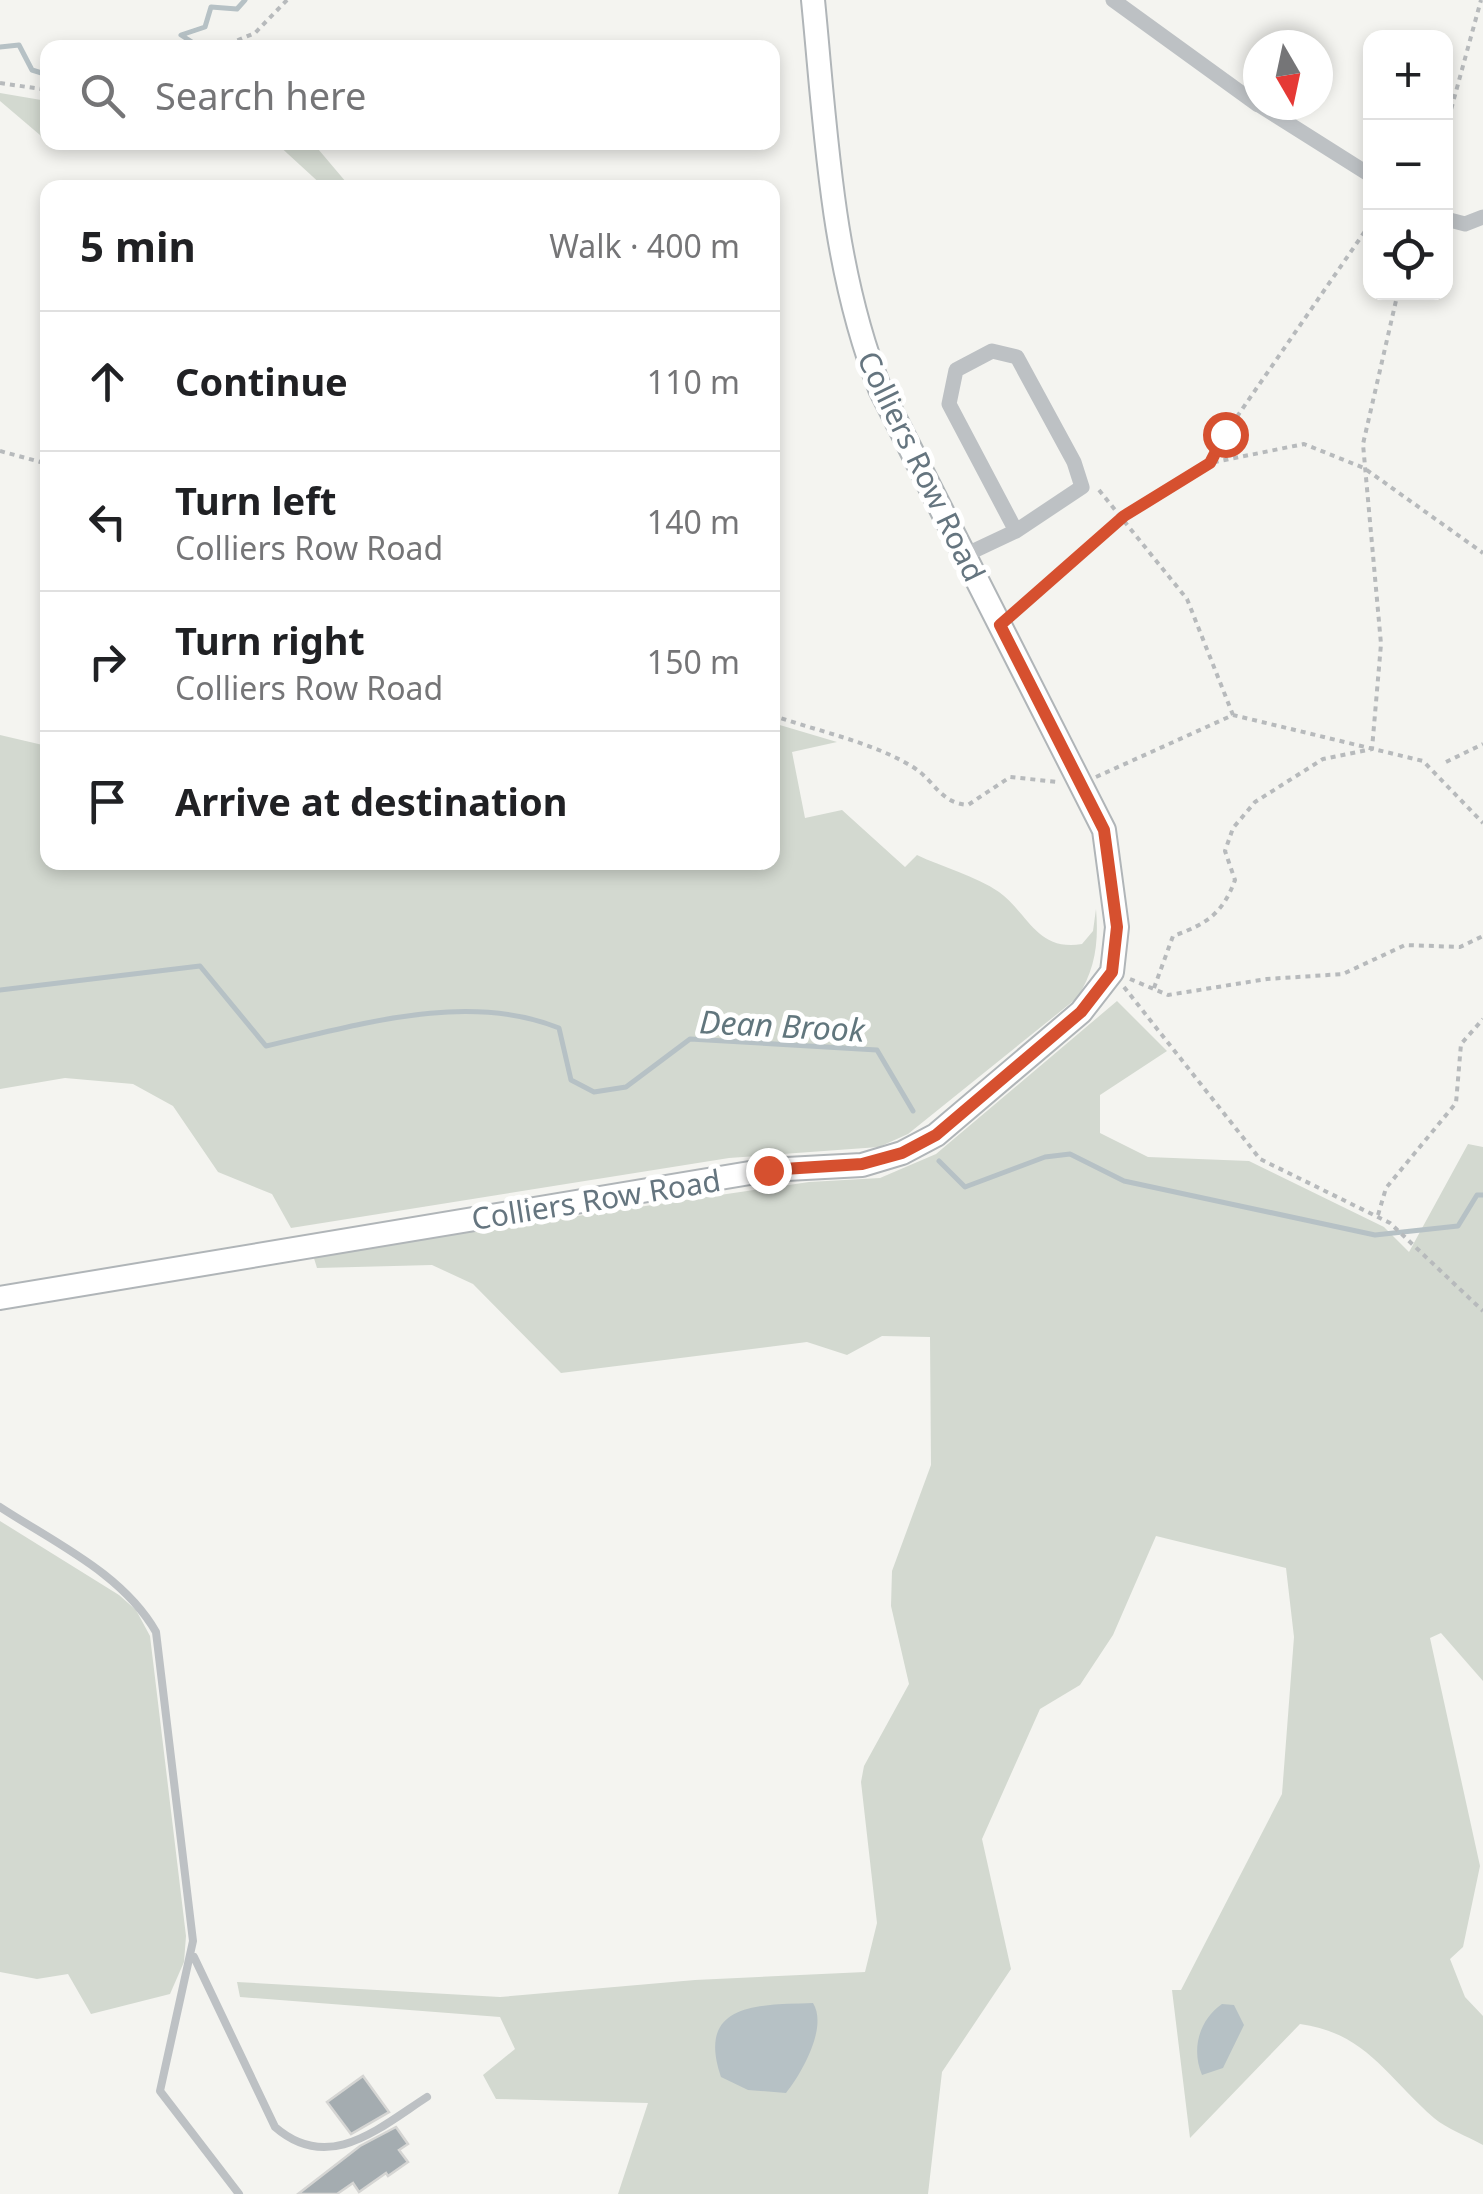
<!DOCTYPE html>
<meta charset="utf-8">
<style>
:root{--surface:#fff;--page:#f6f6f6;--text:#202124;--muted:#757577;--line:#e0e0e0}
body{margin:0;font-family:"Noto Sans",sans-serif;background:var(--page);color:var(--text)}
.controls{position:absolute;right:30px;top:30px;display:grid;overflow:hidden;border-radius:20px;box-shadow:0 5px 15px #0003}
.controls button{width:90px;height:90px;display:grid;place-items:center;padding:0;border:0;border-bottom:2px solid var(--line);background:var(--surface);color:var(--text);font:50px sans-serif}
.compass{position:absolute;left:1243px;top:30px;width:90px;height:90px;border-radius:50%;background:var(--surface);box-shadow:0 5px 15px #0003;rotate:171deg}
.stop{position:absolute;width:30px;height:30px;margin:-22px;border:8px solid #d6502f;border-radius:50%;background:#fff}
.stop.end{background:#d6502f;border-color:#fff;box-shadow:0 2px 10px #0008}
.list{margin:0;padding:0;list-style:none}
h2{display:flex;justify-content:space-between;align-items:center;height:130px;margin:0;padding:0 40px;font-size:42px}
h2 small{font-size:32px;font-weight:400;color:var(--muted)}
.list li{display:grid;grid-template-columns:65px 1fr auto;gap:30px;align-items:center;box-sizing:border-box;height:140px;padding:0 40px;border-top:2px solid var(--line)}
.list b{display:block;font-size:38px;white-space:nowrap}
.list p{margin:0;font-size:32px;white-space:nowrap;color:var(--muted)}
.list em{font-size:32px;font-style:normal;color:var(--muted)}
.icon{flex:none;width:55px;height:55px;fill:none;stroke:currentColor;stroke-width:2;stroke-linecap:round;stroke-linejoin:round}
.map{position:relative;flex:none;width:1483px;height:2194px;overflow:hidden}
.search{position:absolute;background:var(--surface);box-shadow:0 5px 15px #0003;left:40px;top:40px;width:740px;height:110px;display:flex;align-items:center;gap:25px;box-sizing:border-box;padding:0 35px;border-radius:20px;color:var(--muted);font-size:38px}
.panel{position:absolute;background:var(--surface);box-shadow:0 5px 15px #0003;left:40px;top:180px;width:740px;height:690px;border-radius:20px}
.map>svg:first-child{display:block}
</style>
<div class="map">
<svg width="1483" height="2194" viewBox="0 0 1483 2194">
<rect width="100%" height="100%" fill="#f4f4f0"/>
<path fill="#d3d9d0" d="M0,93L47,101V141L0,101Z
M276,143H313L346,182L344,187H324Z
M773,723L837,742L792,752L805,818L842,810L905,867L917,855C942,867 976,876 999,892C1030,915 1036,951 1082,944L1093,931L1096,909C1099,943 1095,970 1077,998L908,1134L879,1147L729,1158L291,1228L272,1194L218,1172L173,1106L133,1084L65,1078L0,1089V735L47,746L48,862H772Z
M1117,1001L1167,1051L1100,1095V1133L1148,1157L1249,1161L1384,1227L1409,1252L1468,1144L1483,1147V1681L1441,1633L1430,1638L1480,1866L1463,1947L1450,1959L1465,1997L1483,2016V2145C1467,2136 1447,2129 1434,2118C1387,2077 1366,2033 1300,2024L1190,2138L1172,1990H1181L1282,1794L1294,1637L1286,1568L1156,1536L1113,1635L1080,1685L1040,1709L982,1839L1011,1969L942,2072L928,2194H618L648,2103L496,2099L483,2075L515,2049L500,2017L240,1997L237,1982L500,1997L695,1980L865,1972L877,1923L861,1782L864,1766L909,1684L891,1606L892,1571L931,1465L930,1337L882,1336L847,1355L807,1342L561,1373L473,1284L432,1265L317,1268L313,1255L809,1182L880,1178L936,1154Z
M0,1521L119,1595L136,1610L150,1636L186,1936L184,1962L170,1994L91,2014L68,1974L37,1979L0,1972Z"/>
<path fill="#b6c1c5" d="M813,2003C828,2027 802,2073 786,2093L748,2090L721,2077C695,2001 761,2005 813,2003Z
M1222,2004L1234,2005L1244,2025L1223,2068L1202,2075C1191,2049 1199,2020 1222,2004Z"/>
<g fill="none" stroke-linecap="round" stroke-linejoin="round">
<path stroke="#b6c1c5" stroke-width="5" d="M0,47L19,45L32,70L48,75
M180,48L195,44L181,35L205,27L211,7L237,9L245,0
M0,990L200,966L266,1046C358,1025 467,991 559,1028L571,1080L594,1092L626,1087L690,1039L877,1050L913,1111
M939,1161L965,1187L1045,1157L1070,1154L1124,1181L1375,1235L1458,1226L1477,1195H1483"/>
</g>
<path fill="#a4acb0" stroke="#d5d5d3" stroke-width="2.5" d="M363,2076L389,2112L351,2134L327,2102Z
M396,2127L408,2144L399,2150L408,2162L388,2176L386,2173L359,2192L353,2183L337,2194H298L360,2146Z"/>
<g fill="none" stroke-linecap="round" stroke-linejoin="round">
<g stroke="#b0b5b8" stroke-width="26">
<path id="secondary" d="M0,1298L768,1170L862,1165L902,1153L936,1135L1081,1012L1112,972L1117,927L1104,830L880,389C831,265 826,131 813,0"/>
</g>
<path stroke="#b7babc" stroke-width="4" stroke-dasharray="5 5" stroke-linecap="butt" d="M219,48L255,33L287,0
M0,83L48,90
M1446,128L1481,0
M0,451L48,464
M1212,460L1225,434L1370,224
M1099,490L1187,599L1233,715
M1015,612L1124,516L1210,463L1304,444L1364,468L1483,553
M772,715C819,732 870,741 913,767C935,781 940,803 968,805L1010,777L1058,782
M1446,762L1483,744
M1096,777L1233,715L1423,761L1483,823
M1130,979L1168,995L1267,979L1343,974L1405,945L1460,947L1483,936
M1124,987L1260,1159L1390,1223L1483,1311
M1154,988L1173,936C1207,924 1223,913 1235,880L1225,851L1233,828L1255,802L1323,759L1372,749L1381,644L1363,444L1398,292
M1378,1215L1386,1188L1456,1103L1461,1044L1483,1019"/>
<path stroke="#bdc1c4" stroke-width="8" d="M0,1507C55,1543 123,1574 156,1632L193,1941L160,2091L239,2194
M194,1957L275,2127C329,2174 379,2128 427,2097"/>
<path stroke="#bdc1c4" stroke-width="15" d="M1113,0L1258,105
M1259,105L1370,175
M1446,219L1465,224L1483,217
M965,555L1016,531L1082,487L1074,462L1017,357L992,351L956,370L949,404L1016,531"/>
<use href="#secondary" stroke="#fff" stroke-width="22"/>
</g>
<g fill="none" stroke-linecap="round" stroke-linejoin="round">
<path stroke="#d6502f" stroke-width="12" d="M768,1170L862,1164L902,1153L936,1135L1081,1012L1112,972L1117,927L1104,830L1000,625L1124,516L1210,463L1225,434"/>
</g>
<g text-anchor="middle" dominant-baseline="central" stroke-width="10" stroke-linejoin="round" paint-order="stroke">
<g font-size="30" fill="#65757f" stroke="#fff">
<text transform="translate(922 466) rotate(64)">Colliers Row Road</text>
<text transform="translate(596 1199) rotate(-9)">Colliers Row Road</text>
</g>
<g font-size="32" font-style="italic" fill="#61767d" stroke="#fff">
<text transform="translate(782 1025) rotate(3)">Dean Brook</text>
</g>
</g>
</svg>
<div class="controls">
<button>+</button>
<button>−</button>
<button><svg class="icon" aria-label="locate" viewBox="0 0 24 24"><circle cx="12" cy="12" r="6"/><path d="M12 2v4M12 18v4M2 12h4M18 12h4"/></svg></button>
</div>
<svg class="compass" viewBox="-18 -18 36 36"><path d="M0-13l5 13h-10z" fill="#e53935"/><path d="M0 13l5-13h-10z" fill="#757577"/></svg>
<div class="stop" style="left:1225px;top:434px"></div>
<div class="stop end" style="left:768px;top:1170px"></div>
<div class="search"><svg class="icon" aria-label="search" viewBox="0 0 24 24"><circle cx="10" cy="10" r="6"/><path d="M15 15l6 6"/></svg>Search here</div>
<section class="panel">
<h2>5 min<small>Walk · 400 m</small></h2>
<ul class="list">
<li><svg class="icon" aria-label="ahead" viewBox="0 0 24 24"><path d="M12 20V5M6 11l6-6 6 6"/></svg><div><b>Continue</b></div><em>110 m</em></li>
<li><svg class="icon" aria-label="left" viewBox="0 0 24 24"><path d="M17 20v-9H6M10 6l-5 5 5 5"/></svg><div><b>Turn left</b><p>Colliers Row Road</p></div><em>140 m</em></li>
<li><svg class="icon" aria-label="right" viewBox="0 0 24 24"><path d="M7 20v-9h11M14 6l5 5-5 5"/></svg><div><b>Turn right</b><p>Colliers Row Road</p></div><em>150 m</em></li>
<li><svg class="icon" aria-label="arrive" viewBox="0 0 24 24"><path d="M6 21V4h12l-3 4 3 4H6"/></svg><div><b>Arrive at destination</b></div></li>
</ul>
</section>
</div>
